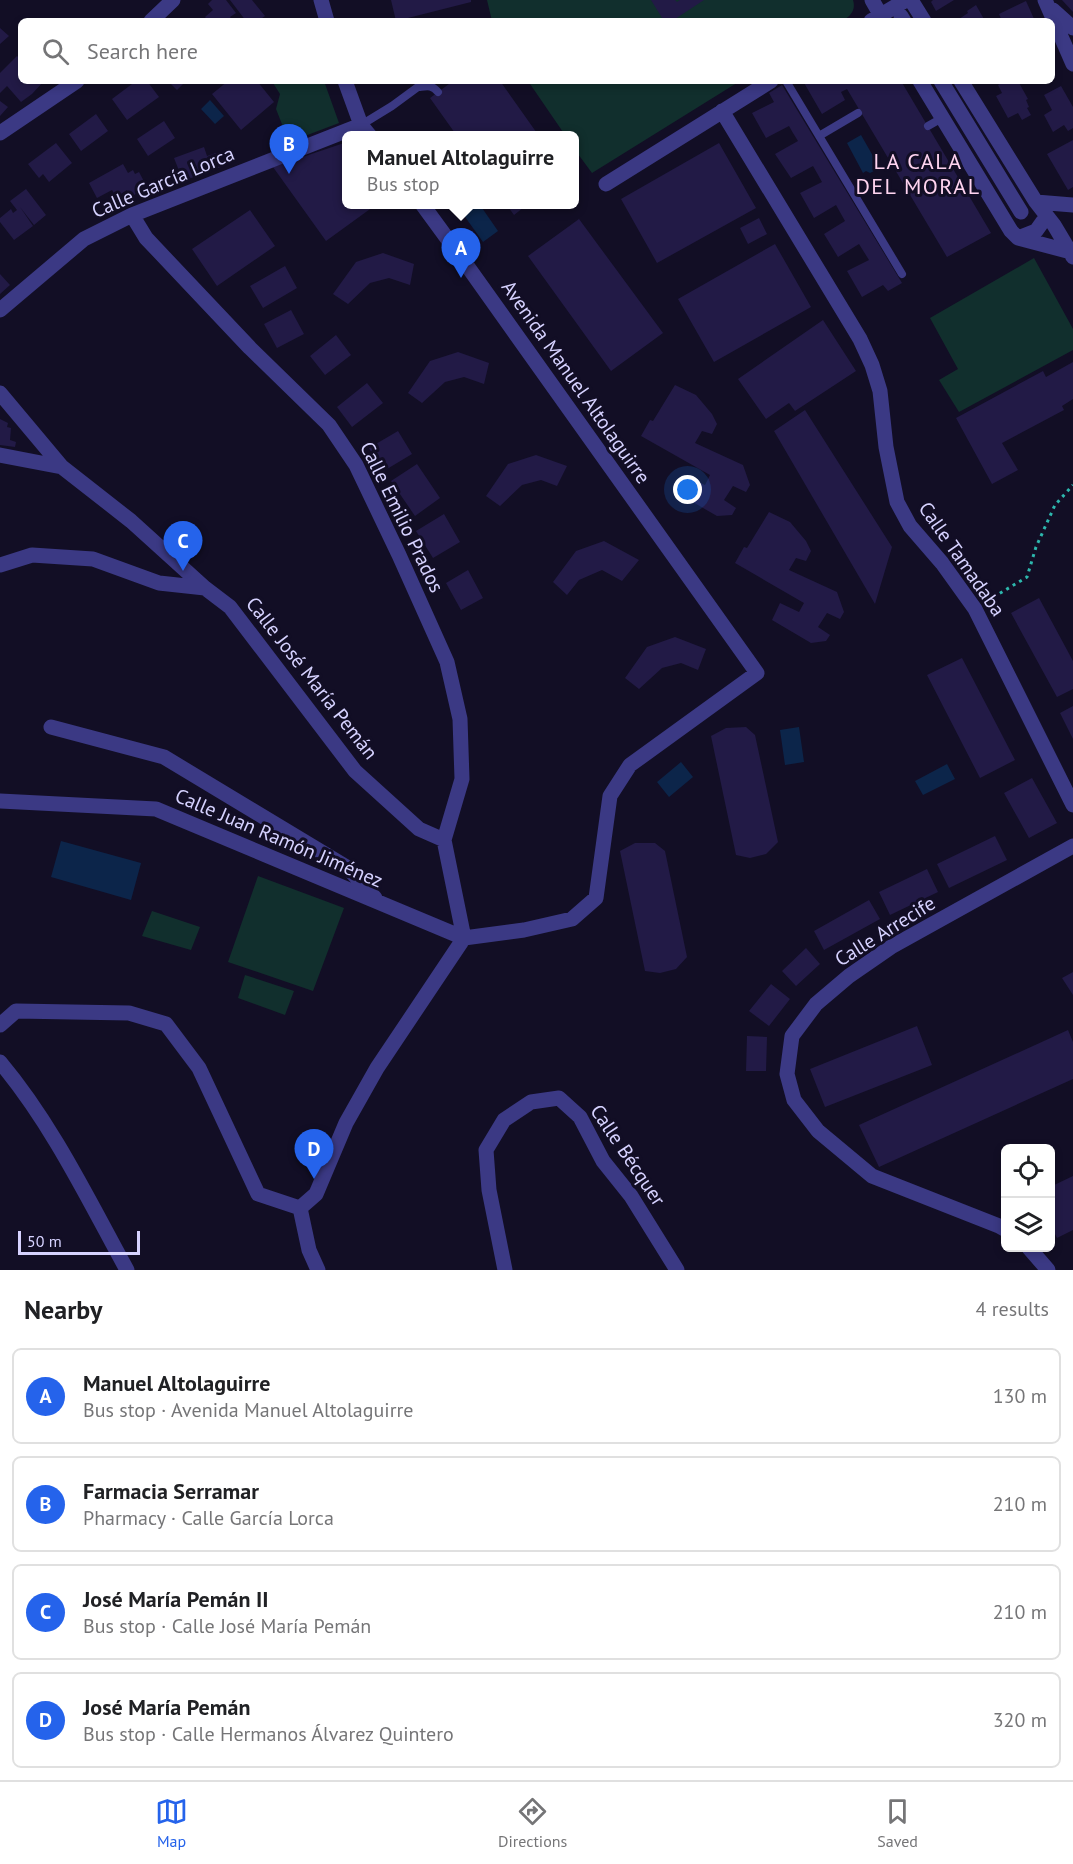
<!DOCTYPE html>
<meta charset="utf-8">
<style>
:root{--surface:#fff;--page:#f2f2f2;--text:#202124;--muted:#757577;--line:#e0e0e0;--accent:#2563eb}
body{margin:0;font-family:"PT Sans",sans-serif;background:var(--page);color:var(--text)}
.controls{position:absolute;right:18px;bottom:18px;display:grid;overflow:hidden;border-radius:9px;box-shadow:0 3px 9px #0003}
.controls button{width:54px;height:54px;display:grid;place-items:center;padding:0;border:0;border-bottom:2px solid var(--line);background:var(--surface);color:var(--text);font:30px sans-serif}
.scale{position:absolute;left:18px;bottom:15px;width:122px;box-sizing:border-box;padding-left:6px;border:3px solid #d6d2ff;border-top:0;font-size:16px;line-height:21px;white-space:nowrap;color:#d6d2ff;-webkit-text-stroke:4px #120e25;paint-order:stroke}
.you{position:absolute;left:688px;top:490px;width:21px;height:21px;margin:-15px;border:4px solid #fff;border-radius:50%;background:#1a73e8;box-shadow:0 0 0 9px #1a73e833}
.badge{display:grid;place-items:center;width:39px;height:39px;border-radius:50%;background:var(--accent);color:#fff;font-size:20px;font-weight:700}
.pin{position:absolute;translate:-50% -50px;filter:drop-shadow(0 2px 3px #0008)}
.pin::after{content:'';position:absolute;top:32px;width:21px;height:18px;background:inherit;clip-path:polygon(0 0,100% 0,50% 100%)}
.popup{position:absolute;left:342px;top:131px;width:237px;height:78px;box-sizing:border-box;display:grid;place-content:center;border-radius:9px;background:var(--surface);filter:drop-shadow(0 2px 4px #0005);font-size:20px;white-space:nowrap;color:var(--muted)}
.popup b{font-size:22px;color:var(--text)}
.popup::after{content:'';position:absolute;left:50%;top:100%;margin-left:-12px;border:12px solid transparent;border-top-color:var(--surface)}
.list{margin:0;padding:0;list-style:none}
h2{display:flex;justify-content:space-between;align-items:center;height:78px;margin:0;padding:0 24px;font-size:26px}
h2 small{font-size:20px;font-weight:400;color:var(--muted)}
.list li{display:grid;grid-template-columns:39px 1fr auto;gap:18px;align-items:center;box-sizing:border-box;height:96px;margin:0 12px 12px;padding:0 12px;border:2px solid var(--line);border-radius:9px}
.list b{display:block;font-size:22px;white-space:nowrap}
.list p{margin:0;font-size:20px;white-space:nowrap;color:var(--muted)}
.list em{font-size:20px;font-style:normal;color:var(--muted)}
.icon{flex:none;width:33px;height:33px;fill:none;stroke:currentColor;stroke-width:2;stroke-linecap:round;stroke-linejoin:round}
.map{position:relative;flex:none;width:1073px;height:1270px;overflow:hidden}
.search{position:absolute;background:var(--surface);box-shadow:0 3px 9px #0003;left:18px;right:18px;top:18px;height:66px;display:flex;align-items:center;gap:15px;box-sizing:border-box;padding:0 21px;border-radius:9px;color:var(--muted);font-size:22px}
.sheet{height:510px;background:var(--surface)}
nav{display:flex;justify-content:space-around;align-items:center;box-sizing:border-box;height:84px;border-top:2px solid var(--line);background:var(--surface);font-size:16px;color:var(--muted)}
nav a{display:grid;justify-items:center;gap:3px}
nav .on{color:var(--accent)}
.map>svg:first-child{display:block}
</style>
<div class="map">
<svg width="1073" height="1270" viewBox="0 0 1073 1270">
<rect width="100%" height="100%" fill="#120e25"/>
<path fill="#112f2d" d="M487,0H853C856,10 851,16 842,21H492Z
M279,81H324L339,123L289,142L276,109L280,94L273,83Z
M528,81H740L592,173L575,150V136L565,135Z
M1034,258L1073,329V350L959,412L939,380L958,369L930,318Z
M258,876L344,908L313,991L228,962Z
M152,911L200,927L191,950L142,936Z
M245,975L294,991L285,1015L238,998Z"/>
<path fill="#0c254a" d="M210,100L224,116L215,124L201,109Z
M861,135L877,163L874,165V171L870,173L866,171L863,173L847,143Z
M462,204L480,205L498,231L483,242L458,207Z
M799,727L804,762L785,765L780,730Z
M681,762L693,777L669,797L657,782Z
M947,764L955,779L923,795L915,781Z
M61,841L141,863L131,900L51,877Z"/>
<path fill="#221a46" d="M212,0H226L236,13L230,17L233,21H208L205,17L213,10L208,4Z
M230,0H252L265,16L258,21H246Z
M391,0H471V2L396,21Z
M651,0H675L677,2L680,0H704L672,21H664Z
M933,0H954L936,11L931,2Z
M1062,0H1073V12Z
M1026,1L1035,21H1002L999,14Z
M976,5L985,21H956L968,13L967,11Z
M0,28L9,36L0,44Z
M17,56L21,60V81L43,82L32,94L21,102L7,86L0,93V73Z
M136,81H147L159,97L127,120L112,99Z
M168,81H186L177,90Z
M228,81H257L274,102L241,130L212,94Z
M453,81H500L539,136H457L430,98Z
M803,81H901L991,233L947,257L847,89L841,92L845,100L822,114Z
M1005,81H1018L1028,99L1026,100L1029,107L1027,108L1031,115L1022,120L1018,113L1008,118L996,96L1002,93L998,85Z
M782,85L902,283L888,291L883,285L862,297L847,271L869,260L859,244L838,257L824,234L845,221L836,205L814,218L800,193L822,182L817,173L813,166L791,178L775,154L798,141L793,133L789,126L766,138L752,113L774,102L769,93Z
M1061,86L1073,107V128L1068,131L1064,125L1053,132L1044,115L1052,110L1044,95Z
M0,101L8,107L0,116Z
M96,114L108,131L81,151L69,134Z
M164,121L175,138L148,156L137,139Z
M1073,140V187L1068,190L1047,154Z
M347,142V204H377L326,241L273,167Z
M56,143L72,163L49,182L43,174L39,178L28,164Z
M719,143L756,208L657,263L621,199Z
M204,147L207,156L216,153L221,167L183,181L174,158Z
M123,164L128,173L133,170L135,174L139,172L147,187L131,197L127,190L116,197L112,190L97,198L89,183Z
M26,189L46,215L34,225L20,207L33,226L14,240L0,222V218L11,209L13,213L17,210L10,201Z
M506,204H528L514,215Z
M250,210L275,246L217,286L192,249Z
M759,218L767,234L748,244L740,228Z
M579,219L663,333L611,371L528,256Z
M775,244L811,307L714,362L678,299Z
M383,253L414,264L410,285L389,278L370,283L348,304L333,294L356,262Z
M285,266L297,288L263,308L250,286Z
M0,274L10,285L0,294Z
M291,310L304,334L277,348L264,324Z
M823,320L856,371L795,411L789,403L766,419L738,379Z
M336,335L351,355L325,375L310,356Z
M458,352L489,363L484,384L464,377L445,382L422,403L408,393L430,361Z
M1073,362V399L1062,406L1064,410L1002,443L1018,470L992,484L956,418L1043,371L1046,377Z
M367,383L383,403L352,427L337,407Z
M675,385L696,395L712,414L717,424L712,434L702,431L695,443L743,465L750,485L746,492L733,486L724,500L736,508L732,515L717,516L677,493L686,476L705,485L710,475L641,436L650,420L653,421Z
M805,410L892,547L875,604L774,431Z
M0,419L8,423L7,427L11,428L10,440L16,442L15,447L0,445Z
M398,431L412,454L382,472L369,448Z
M536,455L567,466L557,486L541,480L522,485L500,506L486,496L508,464Z
M417,464L440,498L415,516L391,481Z
M769,512L790,522L806,541L811,551L806,561L796,558L789,570L837,592L844,612L840,619L827,613L818,627L830,635L826,641L811,643L772,620L780,603L799,612L804,603L735,563L744,547L747,548Z
M444,514L460,542L433,558L416,531Z
M604,541L639,560L622,581L602,570L579,580L567,595L553,582L576,551Z
M468,570L483,598L461,610L446,583Z
M1039,598L1073,661V689L1057,697L1011,613Z
M675,637L706,649L698,670L681,663L662,668L639,689L625,678L647,647Z
M962,658L1015,760L980,778L927,675Z
M1073,706V739L1060,713Z
M746,727L755,735L778,842L766,854L750,858L736,855L711,736L726,728Z
M1032,778L1057,823L1029,838L1004,793Z
M995,836L1007,860L949,888L937,864Z
M635,843H655L665,851L687,957L676,969L660,973L645,971L620,851Z
M927,869L938,892L890,915L879,892Z
M869,900L880,919L824,950L814,931Z
M806,948L820,964L796,986L782,971Z
M1073,972V995L1062,978Z
M771,984L790,999L769,1026L749,1011Z
M917,1026L932,1065L825,1107L810,1069Z
M1068,1030L1073,1042V1079L879,1167L859,1125Z
M747,1036L767,1037L766,1071H746Z
M1073,1176V1230L1057,1238L1050,1224V1187Z"/>
<g fill="none" stroke-linecap="round" stroke-linejoin="round">
<path stroke="#2db7ad" stroke-width="3" stroke-dasharray="3 4.5" stroke-linecap="butt" d="M987,601L1027,577L1036,547L1055,505L1073,485"/>
<path stroke="#3b3984" stroke-width="8" d="M786,81L902,274
M420,87C428,86 432,85 438,92
M361,125L392,106L426,81
M928,126L942,118
M819,136L858,113"/>
<path stroke="#3b3984" stroke-width="15" d="M321,0L327,21
M872,0L884,21
M911,0L924,21
M1045,0L1073,64
M1053,10L1073,28
M901,16L904,21
M151,21L173,0
M871,21L906,0
M345,81L361,125L370,136
M920,81L1011,231L1018,238L1036,231L1046,217
M941,81L1021,212
M961,81L1036,202L1054,225L1073,257
M722,111L860,339L872,365L880,391L886,447L897,502L910,526L942,563L975,609L1073,805
M0,133L77,81
M606,184L771,81
M1036,202L1073,205
M132,215L146,238L250,348L329,425L356,465L399,555L447,662L460,719L462,779L444,840L464,938
M1018,238L1071,252
M0,310L84,239L132,215L361,125
M0,393L62,467L131,521L205,588L230,607L355,771L419,829L444,840
M0,455L62,467
M0,565L32,555L93,559L159,583L205,588
M51,727L164,757L348,868L375,898
M0,801L156,809L464,938
M0,1025L16,1011L129,1013L166,1024L199,1068L258,1194L300,1208
M0,1062C52,1124 88,1199 127,1270
M300,1208L316,1194L346,1123L377,1068L464,938L524,930L572,919L596,898L610,796L630,765L757,673L468,267L422,204
M300,1208L309,1250L318,1270
M1006,1230L999,1226L872,1176L818,1131L794,1100L787,1074L792,1036L816,1004L849,976L891,947L1073,846
M1029,1248L1048,1270
M505,1270L489,1190L486,1150L504,1120L531,1102L559,1098L580,1117L603,1161L631,1196L677,1270"/>
</g>
<g text-anchor="middle" dominant-baseline="central" stroke-width="6" stroke-linejoin="round" paint-order="stroke">
<g font-size="20" fill="#d6d2ff" stroke="#120e25">
<text transform="translate(163 182) rotate(-23)">Calle García Lorca</text>
<text transform="translate(576 382) rotate(55)">Avenida Manuel Altolaguirre</text>
<text transform="translate(402 517) rotate(64)">Calle Emilio Prados</text>
<text transform="translate(962 559) rotate(55)">Calle Tamadaba</text>
<text transform="translate(312 678) rotate(52)">Calle José María Pemán</text>
<text transform="translate(279 838) rotate(23)">Calle Juan Ramón Jiménez</text>
<text transform="translate(885 931) rotate(-32)">Calle Arrecife</text>
<text transform="translate(628 1155) rotate(56)">Calle Bécquer</text>
</g>
<g font-size="22" letter-spacing="1.5" fill="#ffd4f0" stroke="#120e25">
<text x="918" y="161">LA CALA<tspan x="918" dy="25">DEL MORAL</tspan></text>
</g>
</g>
</svg>
<div class="controls">
<button><svg class="icon" aria-label="locate" viewBox="0 0 24 24"><circle cx="12" cy="12" r="6"/><path d="M12 2v4M12 18v4M2 12h4M18 12h4"/></svg></button>
<button><svg class="icon" aria-label="layers" viewBox="0 0 24 24"><path d="M12 4l9 5-9 5-9-5zM3 14l9 5 9-5"/></svg></button>
</div>
<div class="scale">50 m</div>
<div class="you"></div>
<div class="pin badge" style="left:461px;top:278px">A</div>
<div class="popup"><b>Manuel Altolaguirre</b>Bus stop</div>
<div class="pin badge" style="left:289px;top:174px">B</div>
<div class="pin badge" style="left:183px;top:571px">C</div>
<div class="pin badge" style="left:314px;top:1179px">D</div>
<div class="search"><svg class="icon" aria-label="search" viewBox="0 0 24 24"><circle cx="10" cy="10" r="6"/><path d="M15 15l6 6"/></svg>Search here</div>
</div>
<section class="sheet">
<h2>Nearby<small>4 results</small></h2>
<ul class="list">
<li><span class="badge">A</span><div><b>Manuel Altolaguirre</b><p>Bus stop · Avenida Manuel Altolaguirre</p></div><em>130 m</em></li>
<li><span class="badge">B</span><div><b>Farmacia Serramar</b><p>Pharmacy · Calle García Lorca</p></div><em>210 m</em></li>
<li><span class="badge">C</span><div><b>José María Pemán II</b><p>Bus stop · Calle José María Pemán</p></div><em>210 m</em></li>
<li><span class="badge">D</span><div><b>José María Pemán</b><p>Bus stop · Calle Hermanos Álvarez Quintero</p></div><em>320 m</em></li>
</ul>
</section>
<nav>
<a class="on"><svg class="icon" aria-label="map" viewBox="0 0 24 24"><path d="M3 6l6-2 6 2 6-2v14l-6 2-6-2-6 2zM9 4v14M15 6v14"/></svg>Map</a>
<a><svg class="icon" aria-label="directions" viewBox="0 0 24 24"><path d="M12 3l9 9-9 9-9-9zM9 14v-3h6M13 9l2 2-2 2"/></svg>Directions</a>
<a><svg class="icon" aria-label="saved" viewBox="0 0 24 24"><path d="M7 4h10v16l-5-4-5 4z"/></svg>Saved</a>
</nav>
